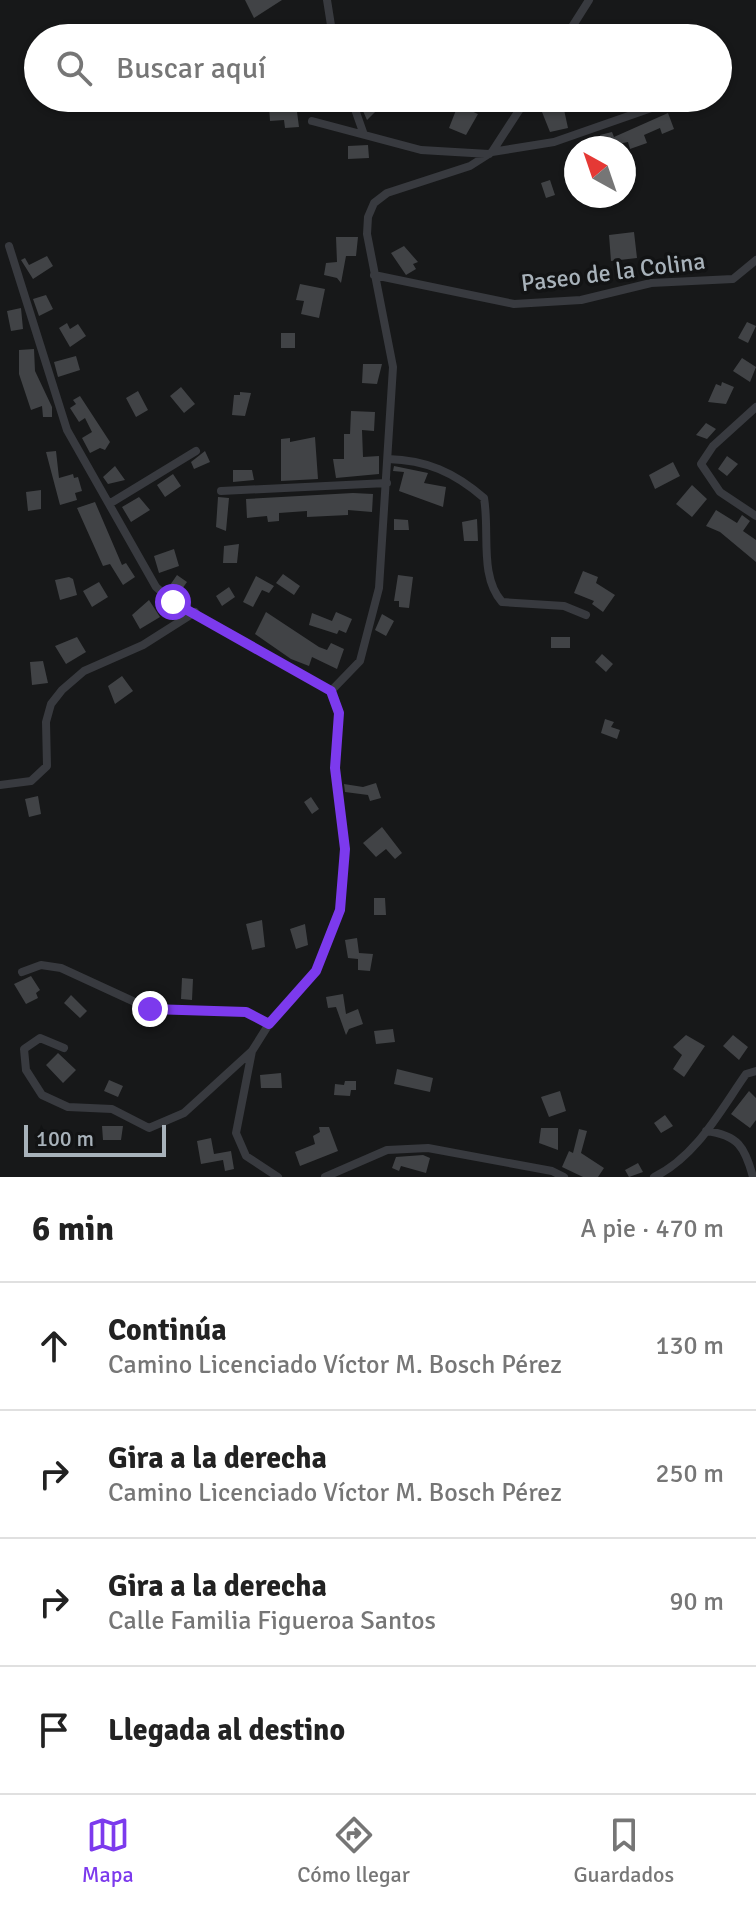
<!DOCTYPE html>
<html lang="es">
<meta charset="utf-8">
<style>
:root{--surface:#fff;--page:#f2f2f2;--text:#222;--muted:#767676;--line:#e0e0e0;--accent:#7c3aed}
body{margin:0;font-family:Signika,sans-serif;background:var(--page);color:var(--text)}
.compass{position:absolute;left:564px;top:136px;width:72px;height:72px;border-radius:50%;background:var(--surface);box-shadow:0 2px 6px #0004;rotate:320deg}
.scale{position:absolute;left:24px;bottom:20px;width:142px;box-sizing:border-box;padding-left:8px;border:4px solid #a8b2ba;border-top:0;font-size:22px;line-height:28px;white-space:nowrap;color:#a8b2ba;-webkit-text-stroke:6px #121314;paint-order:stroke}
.stop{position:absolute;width:24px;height:24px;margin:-18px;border:6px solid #7c3aed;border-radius:50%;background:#fff}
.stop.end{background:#7c3aed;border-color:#fff;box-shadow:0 2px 8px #0008}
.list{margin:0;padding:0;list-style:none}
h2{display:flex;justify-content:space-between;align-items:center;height:104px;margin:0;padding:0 32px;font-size:34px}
h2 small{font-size:26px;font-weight:400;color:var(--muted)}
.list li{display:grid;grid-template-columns:52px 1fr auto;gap:24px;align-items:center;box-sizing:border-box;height:128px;padding:0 32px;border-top:2px solid var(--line)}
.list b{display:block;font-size:30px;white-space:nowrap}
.list p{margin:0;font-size:26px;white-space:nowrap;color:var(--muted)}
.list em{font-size:26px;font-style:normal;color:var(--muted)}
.icon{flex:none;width:44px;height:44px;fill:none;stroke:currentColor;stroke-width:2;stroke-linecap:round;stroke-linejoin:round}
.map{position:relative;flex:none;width:756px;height:1177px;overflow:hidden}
.search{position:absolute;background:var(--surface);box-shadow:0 2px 6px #0004;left:24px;right:24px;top:24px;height:88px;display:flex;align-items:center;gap:20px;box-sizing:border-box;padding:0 28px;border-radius:44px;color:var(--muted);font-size:30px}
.sheet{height:616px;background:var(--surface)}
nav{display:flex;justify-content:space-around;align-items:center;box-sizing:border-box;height:112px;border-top:2px solid var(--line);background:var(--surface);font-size:22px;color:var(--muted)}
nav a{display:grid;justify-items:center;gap:4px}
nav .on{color:var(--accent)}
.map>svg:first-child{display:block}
</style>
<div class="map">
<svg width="756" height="1177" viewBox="0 0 756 1177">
<rect width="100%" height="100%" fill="#171819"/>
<path fill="#414346" d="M245,0H282L254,18Z
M718,74L729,85L718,97Z
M358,98H371L380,107L367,120L363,111L366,108Z
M696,98H720L703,109Z
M296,104L299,127L285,128L284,120L270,121L269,106Z
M458,105L478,114L466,135L449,128Z
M563,105L568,128L550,132L542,112Z
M668,113L674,129L662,134L660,128L644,135L647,143L630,149L628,142L602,147L600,135L612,132L614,137Z
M368,145L369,158L348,159V146Z
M550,180L555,195L546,198L541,183Z
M634,232L637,258L611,261L609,235Z
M336,237H358L356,256H346L341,283L337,278L324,275L326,263L337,262Z
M404,246L418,262L413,264L416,269L406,275L391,253Z
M47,256L53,266L33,279L21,260L25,258L29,265Z
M300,284L325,289L319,318L301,314L304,301L296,300Z
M46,295L53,309L39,316L33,299Z
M21,308L23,329L11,331L7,311Z
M747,322L756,326L748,343L738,338Z
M67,323L70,329L78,324L86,336L70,347L59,328Z
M281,333H295V348H281Z
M34,349L35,371L52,407V417H43L42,406L31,410L19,374V350Z
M76,356L80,370L58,377L54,362Z
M742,358L756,367L750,382L733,371Z
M363,364H382L377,384L362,383Z
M722,382L734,387L726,404L708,402L716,384L721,386Z
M181,387L195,404L184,413L170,396Z
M138,391L148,410L136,417L126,398Z
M240,392L251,393L245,416L232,415L234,395H240Z
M80,396L110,442L105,450L100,448L90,453L82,438L92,432L85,418L79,422L70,408L76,404L73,400Z
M351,411L375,412L374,431L362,430L363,457L379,456V474L336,478L333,459H344V434H350Z
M706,423L716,429L707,439L696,435Z
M315,437L318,479L281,481V439L290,438V442Z
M56,451L59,478L73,474L74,478L78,477L82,491L75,493L77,500L60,505L46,452Z
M205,451L210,462L194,469L191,462Z
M727,456L738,464L727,476L718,469Z
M673,462L680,476L655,489L649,475Z
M115,466L125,480L108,484L103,477Z
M394,466L428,473L424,483L446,487L443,507L399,491L404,472L393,471Z
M233,470H252L254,480L233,482Z
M173,474L181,486L165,497L157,485Z
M692,485L707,499L692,517L676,504Z
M41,490V509L28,511L26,492Z
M353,493L373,494L372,512L348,510V515L307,517V511L279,513V521L268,522L267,516L247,518L246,499Z
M139,497L150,510L131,522L122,507Z
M218,497L229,498L226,531L216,527Z
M95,502L122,565L126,563L135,577L123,585L110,564L103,566L77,508Z
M716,510L737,523L742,515L750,521L743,531L756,540V562L720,532L706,526Z
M394,519L408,520L409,530H394Z
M477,519L478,541H464L462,522Z
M239,544L237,563H223L224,546Z
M174,549L179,566L159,573L154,556Z
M583,571L598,577L596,583L615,595L603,612L592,604L594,601L574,593Z
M283,574L300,586L294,595L276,583Z
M177,575L187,582L177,596L168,588Z
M398,575L413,577L409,608L399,607V601H394Z
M256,576L274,586L269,593L262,590L253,607L243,602Z
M69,577L73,579L77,595L60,600L55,580Z
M99,582L108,597L92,607L83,591Z
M229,587L235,597L222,606L216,596Z
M149,600L160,617L140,629L132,615Z
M266,612L319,647L327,650L331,643L344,649L337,669L312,657L309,666L291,659L255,634Z
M336,612L352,619L346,633L339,630L337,634L309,625L312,613L332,621Z
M382,614L394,621L386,636L375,630Z
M77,637L86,652L66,664L55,646Z
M551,637H570V648H551Z
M602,654L613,664L606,672L595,662Z
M43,661L48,683L32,685L30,662Z
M122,676L133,691L115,704L108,686Z
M605,719L614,722L611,727L620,730L617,739L601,733Z
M376,783L381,798L370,801L368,795L345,792L344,784L363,787Z
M38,796L41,814L29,817L25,799Z
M311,797L319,809L312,814L304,802Z
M382,827L402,853L395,859L386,849L376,857L363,843Z
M374,898H385L386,915H374Z
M262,920L265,947L252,950L246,924Z
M305,924L308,945L296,949L290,929Z
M357,938L359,953L373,954L370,971L358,970V959L348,958L345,940Z
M31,976L40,990L36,993L38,998L26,1004L14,984Z
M182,978L193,979L192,1000L181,999Z
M343,994L346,1014L358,1009L363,1024L349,1029L346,1035L336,1007L328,1008L326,997Z
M71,995L87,1011L80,1018L64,1003Z
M393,1029L395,1042L376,1044L374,1031Z
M686,1035L705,1046L684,1077L673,1069L682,1055L673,1047Z
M733,1035L748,1047L739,1060L723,1046Z
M58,1053L76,1070L63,1083L46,1065Z
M397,1069L433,1078L430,1092L394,1084Z
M281,1073L282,1088H261L260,1075Z
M109,1080L123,1086L118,1097L104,1091Z
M345,1081H356V1090H351L350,1096L334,1095L335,1084L344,1085Z
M560,1091L566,1111L549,1117L541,1097Z
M749,1091L756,1098V1120L750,1128L731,1114Z
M665,1115L673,1126L661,1133L654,1123Z
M102,1126H123L121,1140H103Z
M319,1127H329L338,1151L300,1166L295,1152L315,1144L313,1136L320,1132Z
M541,1128H558V1150L539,1143Z
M579,1129L587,1131L581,1153L604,1168L598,1177H583L562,1167L569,1151L573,1153Z
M211,1138L214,1154L231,1151L234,1169L225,1171L223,1160L201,1164L197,1141Z
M423,1155L430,1158L426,1173L401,1166L399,1171L392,1168L396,1157Z
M638,1163L643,1172L629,1177L625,1170Z"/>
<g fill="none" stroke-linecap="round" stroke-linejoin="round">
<path stroke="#383a3f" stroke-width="8" d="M327,0L333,38
M565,38L589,0
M351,98L363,132
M312,121L421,150L489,154
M492,152L527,98
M9,246L67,430L156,587L173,602L331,691L339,713L335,768L345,849L340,910L316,971L269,1024L252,1051L236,1133L246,1156L278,1177
M374,275L514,304L581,300L651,283L733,279L756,260
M756,407L713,446L701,464L720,492L756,516
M388,459C426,460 454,472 484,498C490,532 479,576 502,602L564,606L586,615
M221,491L387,483
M109,504L196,451
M331,691L360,661L379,588L393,367L367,234L368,217L374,203L387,193L470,166L492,152L554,142L660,105
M0,785L31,781L47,766L46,722L51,704L62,690L84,671L143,645L195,612
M22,972L41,965L61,968L150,1009L246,1012L269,1024
M64,1048L40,1038L24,1049L26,1070L42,1095L68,1107L112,1109L149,1128L184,1113L252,1051
M706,1131C738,1135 745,1147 753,1177
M325,1177L387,1150L428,1148L552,1171L564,1177
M654,1177C696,1157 720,1111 746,1074L756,1071"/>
</g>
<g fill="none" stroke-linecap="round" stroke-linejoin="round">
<path stroke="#7c3aed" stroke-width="10" d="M150,1009L246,1012L269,1024L316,971L340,910L345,849L335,768L339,713L331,691L173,602"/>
</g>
<g text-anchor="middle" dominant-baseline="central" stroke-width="7" stroke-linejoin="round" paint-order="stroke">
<g font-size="24" fill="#a8b2ba" stroke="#121314">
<text transform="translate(613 272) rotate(-7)">Paseo de la Colina</text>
</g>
</g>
</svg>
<svg class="compass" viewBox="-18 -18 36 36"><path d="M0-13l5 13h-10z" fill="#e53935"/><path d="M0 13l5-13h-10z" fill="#767676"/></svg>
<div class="scale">100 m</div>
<div class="stop" style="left:173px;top:602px"></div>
<div class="stop end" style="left:150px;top:1009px"></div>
<div class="search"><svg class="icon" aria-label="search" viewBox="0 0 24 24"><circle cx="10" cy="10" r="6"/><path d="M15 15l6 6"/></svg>Buscar aquí</div>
</div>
<section class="sheet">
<h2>6 min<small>A pie · 470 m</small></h2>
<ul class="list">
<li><svg class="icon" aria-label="ahead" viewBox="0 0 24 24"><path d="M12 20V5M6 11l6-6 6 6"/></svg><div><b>Continúa</b><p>Camino Licenciado Víctor M. Bosch Pérez</p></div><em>130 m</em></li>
<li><svg class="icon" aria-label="right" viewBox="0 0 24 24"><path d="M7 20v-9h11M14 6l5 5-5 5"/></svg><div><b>Gira a la derecha</b><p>Camino Licenciado Víctor M. Bosch Pérez</p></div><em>250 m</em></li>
<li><svg class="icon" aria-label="right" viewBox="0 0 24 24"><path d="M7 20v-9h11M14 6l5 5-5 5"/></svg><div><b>Gira a la derecha</b><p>Calle Familia Figueroa Santos</p></div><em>90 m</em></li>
<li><svg class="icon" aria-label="arrive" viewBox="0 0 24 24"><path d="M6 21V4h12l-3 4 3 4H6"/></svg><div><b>Llegada al destino</b></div></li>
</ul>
</section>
<nav>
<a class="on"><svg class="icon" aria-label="map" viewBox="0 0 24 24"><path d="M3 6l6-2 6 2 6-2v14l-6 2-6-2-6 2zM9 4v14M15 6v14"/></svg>Mapa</a>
<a><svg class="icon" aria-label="directions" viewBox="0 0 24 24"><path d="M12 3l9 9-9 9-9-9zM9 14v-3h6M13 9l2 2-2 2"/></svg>Cómo llegar</a>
<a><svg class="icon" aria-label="saved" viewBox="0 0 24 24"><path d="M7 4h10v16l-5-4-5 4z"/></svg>Guardados</a>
</nav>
